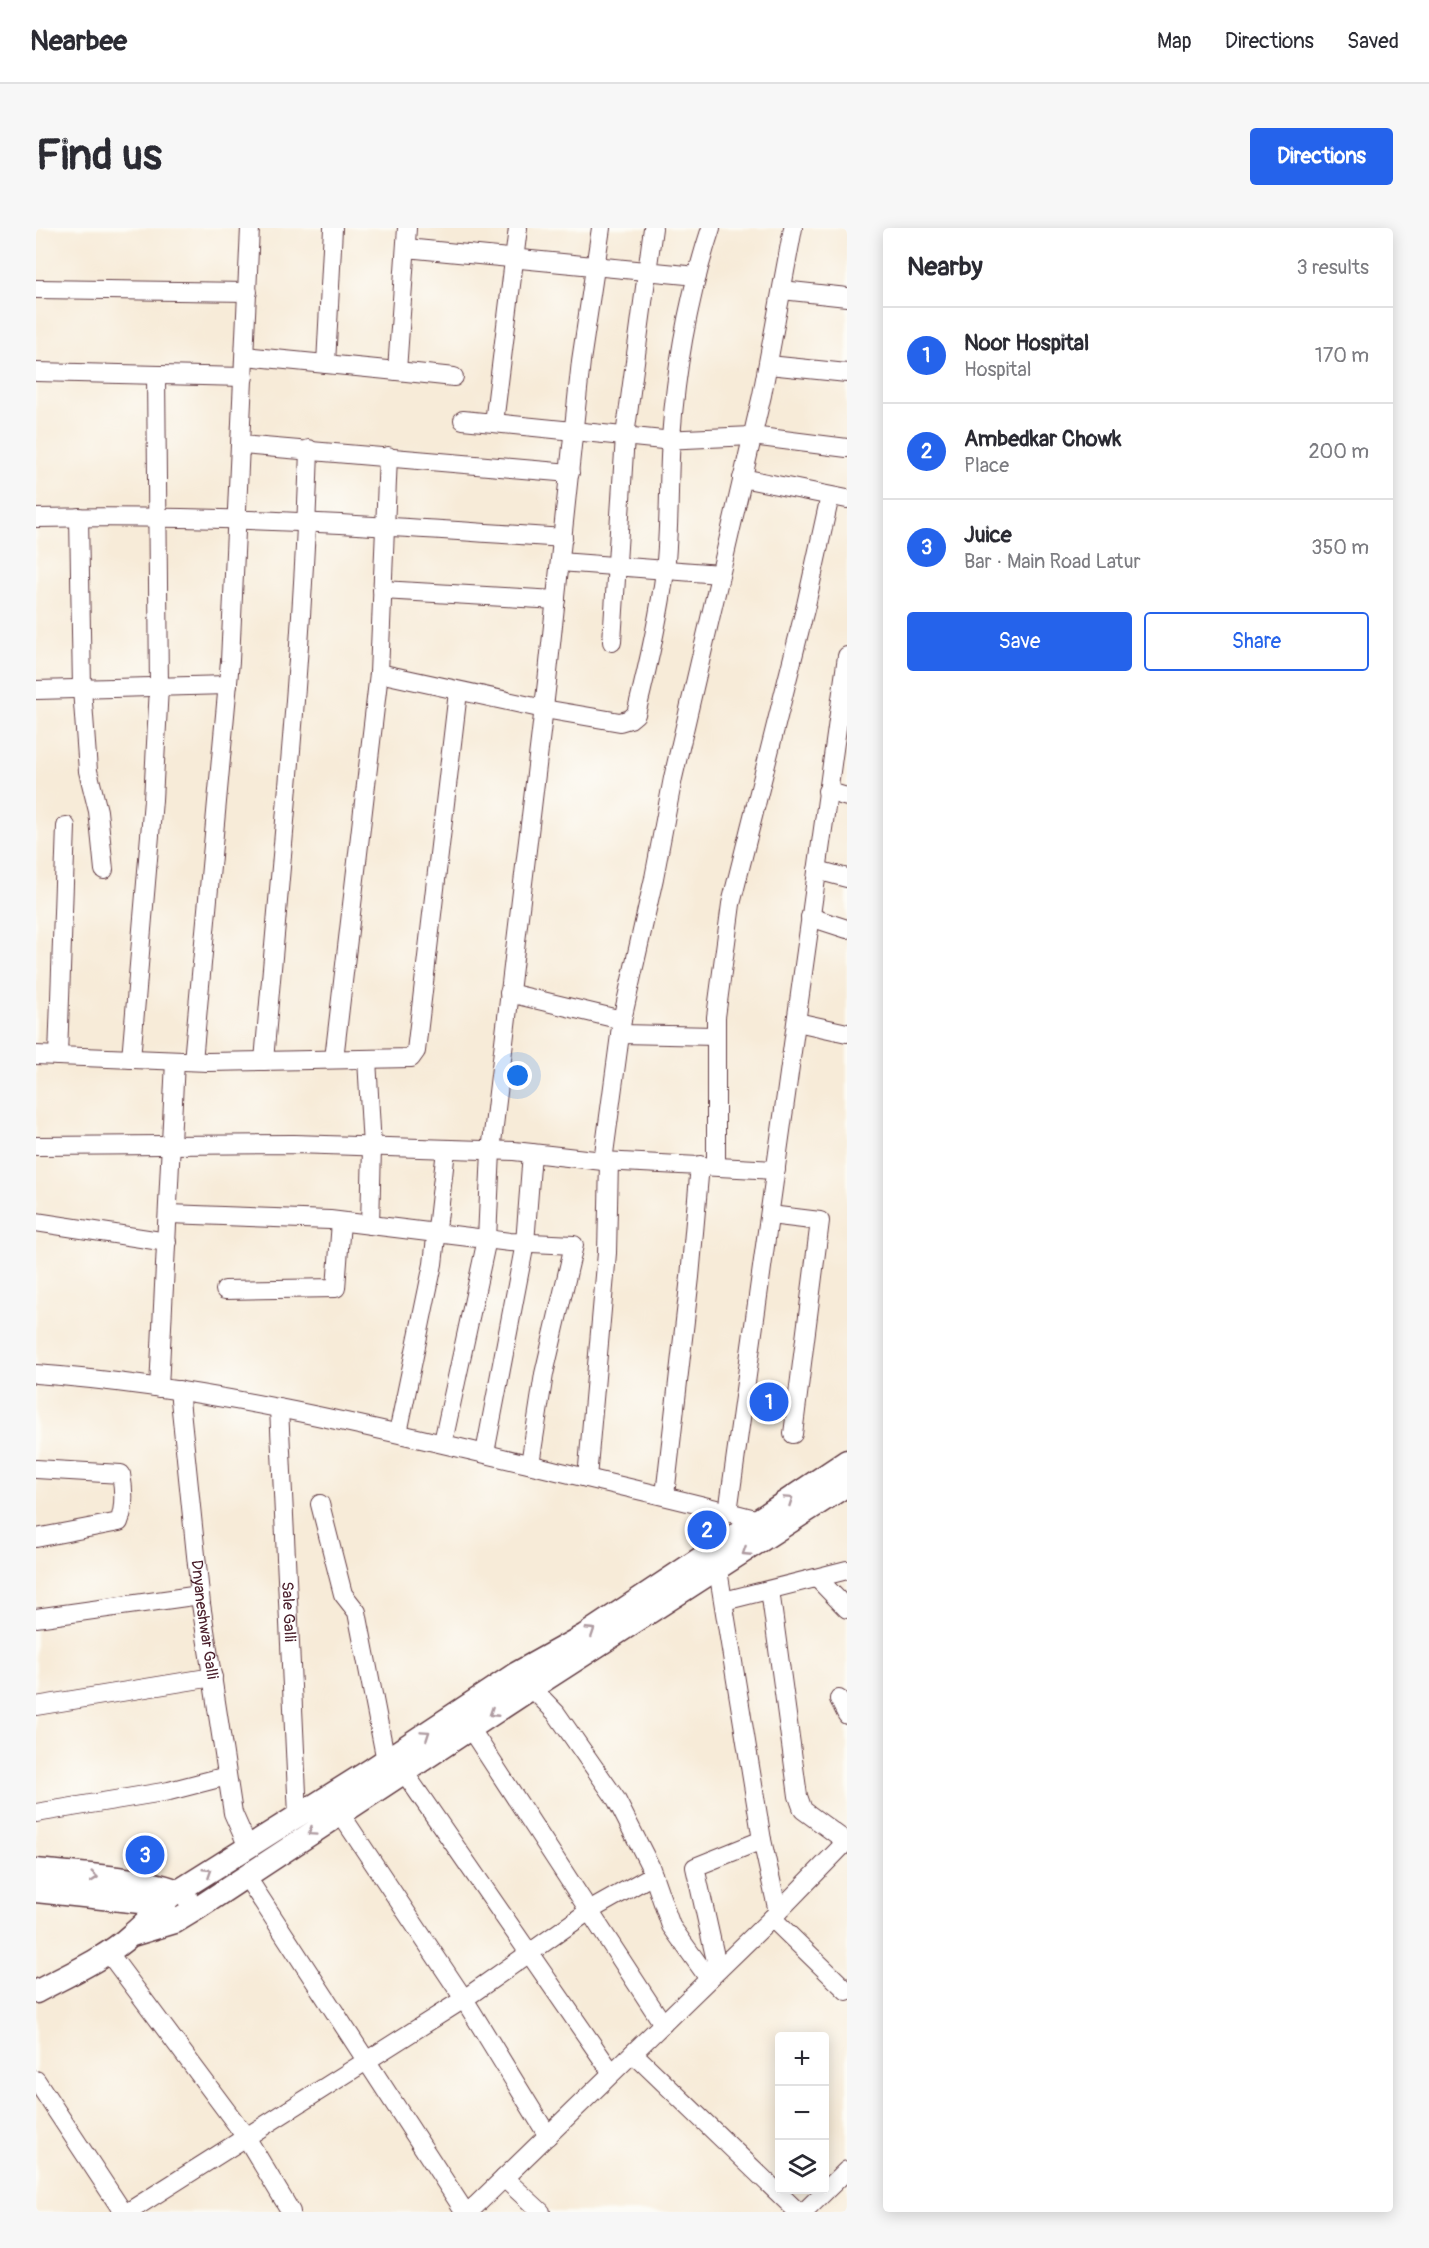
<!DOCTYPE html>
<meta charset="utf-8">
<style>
:root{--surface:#fff;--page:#f7f7f7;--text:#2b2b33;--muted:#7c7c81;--line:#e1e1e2;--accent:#2563eb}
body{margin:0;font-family:Pangolin,sans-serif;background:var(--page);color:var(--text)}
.controls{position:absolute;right:18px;bottom:18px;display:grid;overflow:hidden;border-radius:6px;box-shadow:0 3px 15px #0003}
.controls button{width:54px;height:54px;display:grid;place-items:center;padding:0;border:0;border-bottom:2px solid var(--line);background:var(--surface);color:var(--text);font:30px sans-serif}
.you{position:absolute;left:482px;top:848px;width:21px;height:21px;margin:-15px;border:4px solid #fff;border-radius:50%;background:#1a73e8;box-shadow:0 0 0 9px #1a73e833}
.badge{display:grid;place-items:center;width:39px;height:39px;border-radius:50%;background:var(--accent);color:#fff;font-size:20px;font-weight:700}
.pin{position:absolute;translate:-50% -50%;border:3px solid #fff;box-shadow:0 2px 6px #0006}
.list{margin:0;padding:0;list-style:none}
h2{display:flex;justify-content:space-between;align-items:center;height:78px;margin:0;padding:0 24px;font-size:26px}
h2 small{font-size:20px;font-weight:400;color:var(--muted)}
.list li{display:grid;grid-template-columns:39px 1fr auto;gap:18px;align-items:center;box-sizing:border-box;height:96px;padding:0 24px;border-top:2px solid var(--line)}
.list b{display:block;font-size:22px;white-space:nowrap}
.list p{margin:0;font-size:20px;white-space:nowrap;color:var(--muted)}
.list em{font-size:20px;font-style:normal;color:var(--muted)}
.actions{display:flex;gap:12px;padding:18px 24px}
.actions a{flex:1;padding:14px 0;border:2px solid var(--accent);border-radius:6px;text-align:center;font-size:21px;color:var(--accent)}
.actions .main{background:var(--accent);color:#fff}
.icon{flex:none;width:33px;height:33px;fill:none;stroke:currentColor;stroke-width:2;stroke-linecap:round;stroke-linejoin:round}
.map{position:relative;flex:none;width:811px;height:1984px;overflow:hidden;border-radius:6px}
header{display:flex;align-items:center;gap:36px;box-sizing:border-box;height:84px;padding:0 30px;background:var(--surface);border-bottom:2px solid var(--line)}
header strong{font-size:28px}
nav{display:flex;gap:33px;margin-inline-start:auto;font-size:21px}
.intro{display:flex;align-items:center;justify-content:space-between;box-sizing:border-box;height:144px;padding:0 36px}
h1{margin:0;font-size:42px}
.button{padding:15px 27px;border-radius:6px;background:var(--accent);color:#fff;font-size:21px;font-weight:700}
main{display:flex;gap:36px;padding:0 36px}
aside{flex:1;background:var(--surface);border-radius:6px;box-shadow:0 3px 15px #0003}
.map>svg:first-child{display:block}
</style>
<header>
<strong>Nearbee</strong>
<nav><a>Map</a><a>Directions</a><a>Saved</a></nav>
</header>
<div class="intro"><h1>Find us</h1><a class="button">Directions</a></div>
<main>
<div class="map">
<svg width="811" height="1984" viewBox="0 0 811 1984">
<rect width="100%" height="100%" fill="#fdfcf7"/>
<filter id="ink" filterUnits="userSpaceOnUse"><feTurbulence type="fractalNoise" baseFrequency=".0167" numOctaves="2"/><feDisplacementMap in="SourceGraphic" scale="12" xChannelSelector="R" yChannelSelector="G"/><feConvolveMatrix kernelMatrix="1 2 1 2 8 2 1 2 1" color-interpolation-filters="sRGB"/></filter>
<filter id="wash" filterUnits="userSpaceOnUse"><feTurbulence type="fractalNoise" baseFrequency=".008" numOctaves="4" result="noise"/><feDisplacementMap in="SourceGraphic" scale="24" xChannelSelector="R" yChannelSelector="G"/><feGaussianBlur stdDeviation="1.35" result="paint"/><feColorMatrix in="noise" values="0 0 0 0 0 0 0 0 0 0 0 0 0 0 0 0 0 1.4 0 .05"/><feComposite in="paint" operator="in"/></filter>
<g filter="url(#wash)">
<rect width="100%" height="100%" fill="#f7ebd8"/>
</g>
<g filter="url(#ink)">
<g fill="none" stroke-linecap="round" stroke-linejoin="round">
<g stroke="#643e45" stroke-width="20">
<g id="minor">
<path d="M370,20L661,48"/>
<path d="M0,61L212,64"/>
<path d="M746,62L811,69"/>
<path d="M209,128L361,143L371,0"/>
<path d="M290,136L297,0"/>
<path d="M733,137L811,145"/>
<path d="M361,143L418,149"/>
<path d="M0,144L208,149"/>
<path d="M427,192L627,212L716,208L811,220"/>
<path d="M458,195L482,0"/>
<path d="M206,217L534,245"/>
<path d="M706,250L811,271"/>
<path d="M43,289L46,461L52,543L62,583L68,642"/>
<path d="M0,290C176,286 351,298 527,310"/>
<path d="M524,334L684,346"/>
<path d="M346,362L520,372"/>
<path d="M576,414L589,208L617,0"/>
<path d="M343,445L508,481L584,494L594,491L600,486C612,438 623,391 629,343C634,299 632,254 635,210C640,140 653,67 675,0"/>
<path d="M0,462L192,457"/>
<path d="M791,563L811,569"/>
<path d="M30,598L22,828L172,834L375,830L380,823L422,464"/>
<path d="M781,642L811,650"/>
<path d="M774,689L811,701"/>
<path d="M473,765L586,792"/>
<path d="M761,794L811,805"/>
<path d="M584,806L680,808"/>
<path d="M0,827L22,828"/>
<path d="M95,831L117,572L123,459L120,147"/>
<path d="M298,831L343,445L352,228"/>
<path d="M331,831L336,919L334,997"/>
<path d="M157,833L194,433L214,0"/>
<path d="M228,833C245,629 267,426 273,221"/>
<path d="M0,918L258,916L478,923L567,933L740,942"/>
<path d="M567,933L586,792L618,650L637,550L726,167L757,0"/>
<path d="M680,938V789L695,676L770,377L794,268"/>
<path d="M133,986L294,992L474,1014L538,1017L508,1146L494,1236"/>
<path d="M734,987L784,993L757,1206"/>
<path d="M0,994L131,1014"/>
<path d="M189,1062L300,1060L305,994"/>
<path d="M0,1146C177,1159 349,1202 521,1243C589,1259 656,1274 723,1292"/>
<path d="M123,1160L139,833"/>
<path id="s1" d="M143,1162L165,1376L197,1585L212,1619"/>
<path id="s2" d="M243,1180L262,1587"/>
<path d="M362,1205L397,1036L410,922"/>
<path d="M407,1214L451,1011L455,923L511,454L545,133L565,0"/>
<path d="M449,1225L489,1015L496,925"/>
<path d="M0,1241L85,1246C88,1262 89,1279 83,1294L0,1310"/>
<path d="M551,1250L571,1025L573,933"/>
<path d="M629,1267L654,1049L664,937"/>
<path d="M284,1276L307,1366L321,1384L350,1533"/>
<path d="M692,1284L811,428"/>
<path d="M682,1342L726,1612L742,1684"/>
<path d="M781,1350L811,1381"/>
<path d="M734,1362L762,1568L767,1582L811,1614"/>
<path d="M688,1373L811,1342"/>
<path d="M0,1390L164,1367"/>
<path d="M496,1460L520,1485L580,1571L614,1638L635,1698L673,1751"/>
<path d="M803,1471L811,1487"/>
<path d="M0,1478L177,1449"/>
<path d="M434,1500L627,1796"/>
<path d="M368,1544L576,1845"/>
<path d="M0,1585L133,1563L191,1548"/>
<path d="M304,1585L428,1771L512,1908"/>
<path d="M210,1648L429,1984"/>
<path d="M736,1690L811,1613"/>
<path d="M72,1724L210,1909L255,1984"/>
<path d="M682,1742L659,1639L726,1612"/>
<path d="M597,1825L762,1984"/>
<path d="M0,1852L87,1984"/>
<path d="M468,1950L505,1984"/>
<path d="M92,1984L428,1771L553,1683L617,1647"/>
<path d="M433,1984L736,1690L811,1763"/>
<path d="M768,1984L811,1942"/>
</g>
</g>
<g stroke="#643e45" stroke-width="25">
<path id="major" d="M0,1642C31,1646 131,1650 150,1668
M0,1663L123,1676L130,1684
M96,1707L139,1694L162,1680L496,1460L811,1257
M0,1764C31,1747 69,1731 96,1706C114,1691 124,1676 144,1662L336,1541L481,1445L549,1407L811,1233"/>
</g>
<use href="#minor" stroke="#fff" stroke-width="18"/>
<use href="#major" stroke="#fff" stroke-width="22"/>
</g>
<defs><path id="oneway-chevron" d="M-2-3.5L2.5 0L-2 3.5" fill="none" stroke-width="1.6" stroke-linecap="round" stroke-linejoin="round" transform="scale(1.5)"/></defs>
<g stroke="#ae9aa0">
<use href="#oneway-chevron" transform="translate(753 1272) rotate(-34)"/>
<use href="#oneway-chevron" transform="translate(710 1324) rotate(147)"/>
<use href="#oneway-chevron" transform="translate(555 1403) rotate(-33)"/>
<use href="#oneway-chevron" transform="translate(457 1485) rotate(147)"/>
<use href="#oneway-chevron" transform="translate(390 1506) rotate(-34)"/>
<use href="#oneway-chevron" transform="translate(276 1604) rotate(146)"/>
<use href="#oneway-chevron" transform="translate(172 1644) rotate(-33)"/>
<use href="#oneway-chevron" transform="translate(58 1649) rotate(6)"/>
</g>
</g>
<g text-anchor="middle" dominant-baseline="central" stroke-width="5" stroke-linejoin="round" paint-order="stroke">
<g font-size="16" fill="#4a1f2b" stroke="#fdfcf7">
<text stroke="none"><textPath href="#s2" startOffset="204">Sale Galli</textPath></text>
<text stroke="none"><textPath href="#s1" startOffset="231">Dnyaneshwar Galli</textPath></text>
</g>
</g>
</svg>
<div class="controls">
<button>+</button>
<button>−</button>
<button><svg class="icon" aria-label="layers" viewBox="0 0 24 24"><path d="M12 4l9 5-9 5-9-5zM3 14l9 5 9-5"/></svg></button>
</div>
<div class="you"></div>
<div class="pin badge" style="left:733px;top:1174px">1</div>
<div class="pin badge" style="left:671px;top:1302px">2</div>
<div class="pin badge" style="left:109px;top:1627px">3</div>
</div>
<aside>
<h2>Nearby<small>3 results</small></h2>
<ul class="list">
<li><span class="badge">1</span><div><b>Noor Hospital</b><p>Hospital</p></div><em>170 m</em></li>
<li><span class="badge">2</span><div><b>Ambedkar Chowk</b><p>Place</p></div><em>200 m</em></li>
<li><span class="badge">3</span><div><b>Juice</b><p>Bar · Main Road Latur</p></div><em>350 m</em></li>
</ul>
<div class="actions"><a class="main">Save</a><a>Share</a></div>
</aside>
</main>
